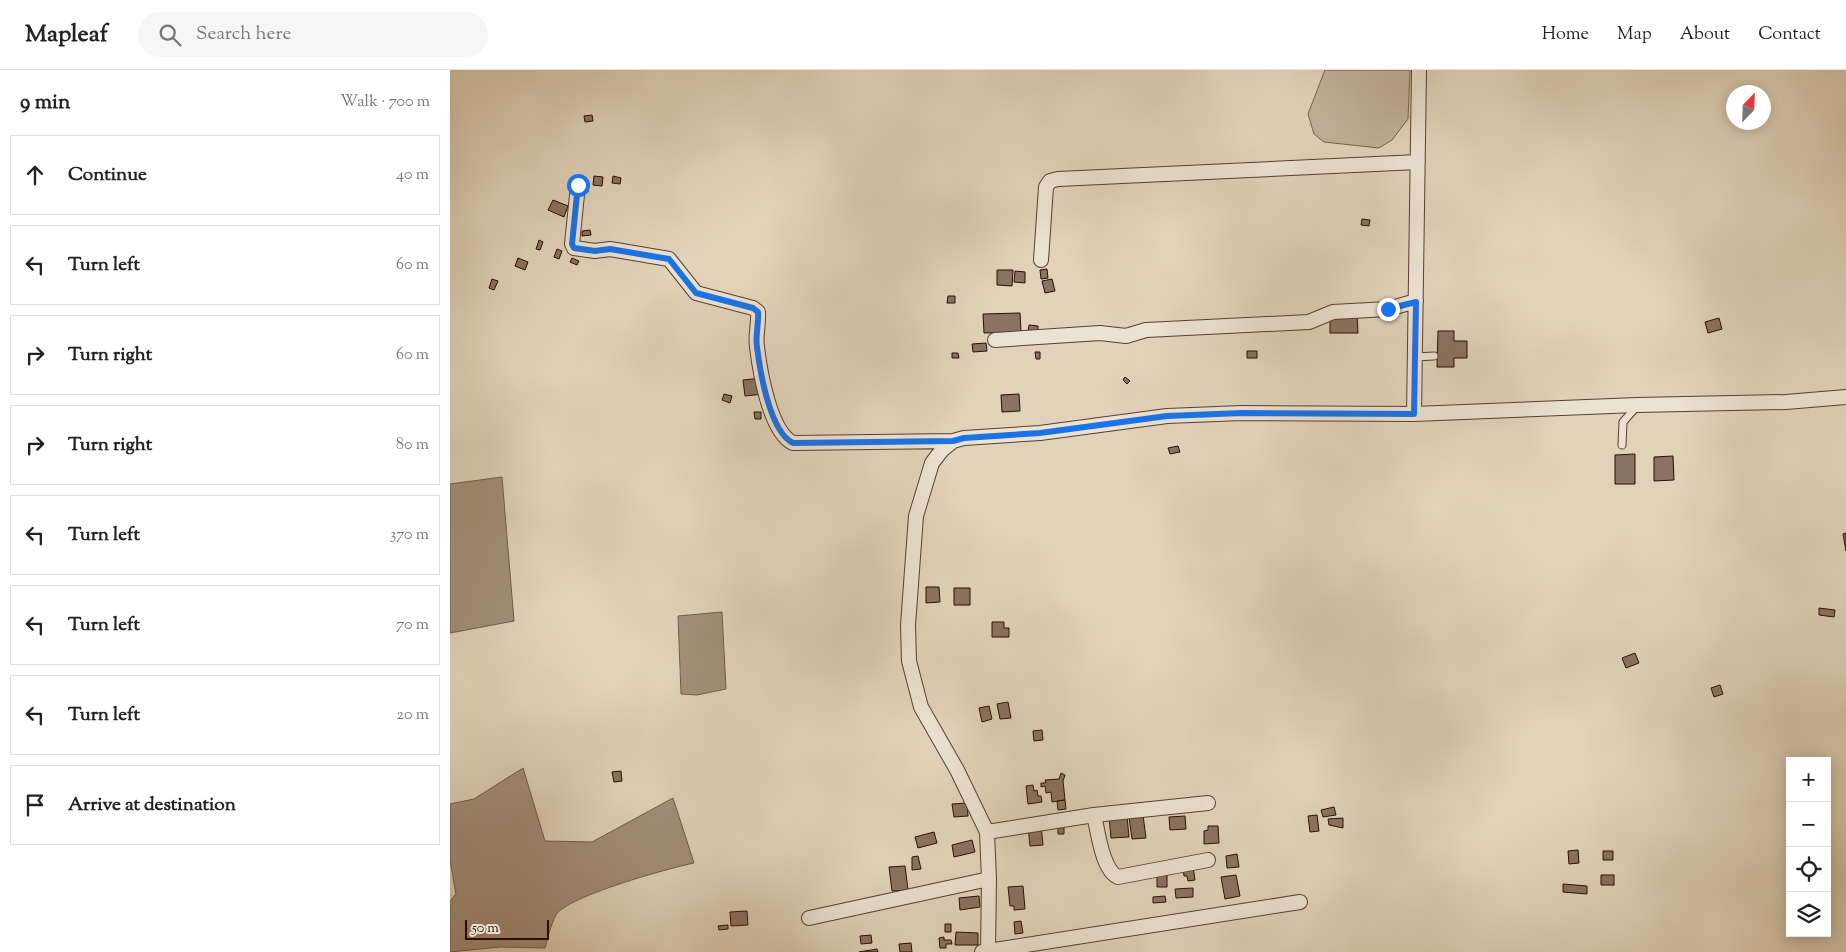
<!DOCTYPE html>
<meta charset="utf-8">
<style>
:root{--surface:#fff;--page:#f6f6f6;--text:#222;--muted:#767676;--line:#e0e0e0}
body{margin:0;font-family:"Sorts Mill Goudy",serif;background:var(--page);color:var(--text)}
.controls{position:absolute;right:15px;bottom:15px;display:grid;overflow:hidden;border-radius:0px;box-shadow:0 2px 12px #0003}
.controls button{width:45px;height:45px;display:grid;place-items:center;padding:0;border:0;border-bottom:1px solid var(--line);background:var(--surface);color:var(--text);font:25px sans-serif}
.compass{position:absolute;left:1276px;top:15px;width:45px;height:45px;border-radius:50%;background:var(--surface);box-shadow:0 2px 12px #0003;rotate:23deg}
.scale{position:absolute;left:15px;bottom:12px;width:84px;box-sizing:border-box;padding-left:5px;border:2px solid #2c0c02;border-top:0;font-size:14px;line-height:18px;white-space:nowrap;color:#2c0c02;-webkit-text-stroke:4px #ece2d2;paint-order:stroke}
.stop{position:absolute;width:15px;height:15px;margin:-11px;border:4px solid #1a73e8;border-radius:50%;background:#fff}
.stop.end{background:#1a73e8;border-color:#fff;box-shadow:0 1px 5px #0008}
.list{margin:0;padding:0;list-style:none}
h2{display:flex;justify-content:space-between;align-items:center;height:65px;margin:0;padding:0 20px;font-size:21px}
h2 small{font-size:16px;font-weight:400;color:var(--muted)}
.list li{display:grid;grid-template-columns:32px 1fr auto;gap:15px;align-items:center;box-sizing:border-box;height:80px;margin:0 10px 10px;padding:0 10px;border:1px solid var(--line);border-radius:0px}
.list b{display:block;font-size:19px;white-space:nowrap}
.list em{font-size:16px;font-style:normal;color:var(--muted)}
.icon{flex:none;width:28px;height:28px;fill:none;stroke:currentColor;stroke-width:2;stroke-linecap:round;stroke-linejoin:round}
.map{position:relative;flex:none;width:1396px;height:882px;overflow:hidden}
header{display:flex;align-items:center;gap:30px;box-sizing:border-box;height:70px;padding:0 25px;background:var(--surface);border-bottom:1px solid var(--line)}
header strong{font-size:24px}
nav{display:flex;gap:28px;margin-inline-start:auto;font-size:18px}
.search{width:350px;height:45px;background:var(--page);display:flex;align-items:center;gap:12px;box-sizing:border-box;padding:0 18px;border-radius:28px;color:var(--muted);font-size:19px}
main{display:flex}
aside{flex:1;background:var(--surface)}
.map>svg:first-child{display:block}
</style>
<header>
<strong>Mapleaf</strong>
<div class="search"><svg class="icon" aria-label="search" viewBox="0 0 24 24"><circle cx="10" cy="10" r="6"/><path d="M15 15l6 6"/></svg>Search here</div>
<nav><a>Home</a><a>Map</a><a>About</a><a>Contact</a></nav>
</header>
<main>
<aside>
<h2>9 min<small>Walk · 700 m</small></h2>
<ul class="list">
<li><svg class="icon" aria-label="ahead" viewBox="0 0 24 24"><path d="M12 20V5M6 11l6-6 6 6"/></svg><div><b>Continue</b></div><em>40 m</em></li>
<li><svg class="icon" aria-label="left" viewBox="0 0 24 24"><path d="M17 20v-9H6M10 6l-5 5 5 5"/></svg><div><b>Turn left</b></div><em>60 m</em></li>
<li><svg class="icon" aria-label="right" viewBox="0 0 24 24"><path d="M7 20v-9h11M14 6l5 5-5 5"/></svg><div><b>Turn right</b></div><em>60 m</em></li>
<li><svg class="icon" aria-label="right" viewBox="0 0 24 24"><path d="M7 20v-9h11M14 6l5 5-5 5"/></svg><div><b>Turn right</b></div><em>80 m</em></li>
<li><svg class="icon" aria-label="left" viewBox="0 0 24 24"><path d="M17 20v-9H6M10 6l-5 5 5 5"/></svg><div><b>Turn left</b></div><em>370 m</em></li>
<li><svg class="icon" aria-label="left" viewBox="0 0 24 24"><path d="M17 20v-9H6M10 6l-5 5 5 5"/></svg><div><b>Turn left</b></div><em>70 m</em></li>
<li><svg class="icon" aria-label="left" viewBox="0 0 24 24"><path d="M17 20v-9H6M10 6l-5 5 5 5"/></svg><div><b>Turn left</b></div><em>20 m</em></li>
<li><svg class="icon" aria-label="arrive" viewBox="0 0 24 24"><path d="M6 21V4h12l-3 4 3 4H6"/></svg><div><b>Arrive at destination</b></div></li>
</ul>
</aside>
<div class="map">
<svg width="1396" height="882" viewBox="0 0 1396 882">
<rect width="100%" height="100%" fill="#e1d3ba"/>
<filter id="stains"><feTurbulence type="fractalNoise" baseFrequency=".004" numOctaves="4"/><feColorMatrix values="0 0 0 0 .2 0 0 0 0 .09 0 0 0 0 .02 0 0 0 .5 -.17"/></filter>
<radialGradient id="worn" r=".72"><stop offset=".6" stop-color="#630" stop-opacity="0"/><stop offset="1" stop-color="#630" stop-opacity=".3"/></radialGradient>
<path fill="#c2b19b" stroke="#775e4e" d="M875,0H960L958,49L942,70L929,78L874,72L864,64L858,44Z"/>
<path fill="#a38f7b" stroke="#735b4b" d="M52,407L64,551L0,563V414Z
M272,542L276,619L247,625L231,624L228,546Z
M73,698L95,771L142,772L223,728L244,793C220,798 117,826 106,845C101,854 98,867 95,878L50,877L0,882V831L6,824L0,790V734L24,729Z"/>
<path fill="#8a7362" stroke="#2c0c02" d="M142,45L143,51L135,52L134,46Z
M144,106L153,107L152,116L143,115Z
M163,106L171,108L170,114L162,113Z
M132,112L138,113V122L131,121Z
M103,130L118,136L114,147L98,140Z
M912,149L920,150L919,156L911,155Z
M140,160L141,165L132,166V161Z
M89,170L93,172L90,180L86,179Z
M107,179L112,181L109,189L104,187Z
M68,188L78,192L75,200L65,196Z
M122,188L129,191L127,195L120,192Z
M597,199L598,208L591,209L590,200Z
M547,200H563L562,216L547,215Z
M565,201L575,202V213L564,212Z
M42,209L48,211L44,220L39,218Z
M602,209L605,221L595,223L592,211Z
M498,226H505V233H497Z
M570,243L571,262L534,263L533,244Z
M907,244L908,263H880V248Z
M1269,248L1272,259L1258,263L1255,252Z
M579,255L588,256V264L578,263Z
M988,261H1004V271H1017V288H1004V297H987Z
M536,273L537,281L523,282L522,274Z
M797,281H807V288H797Z
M585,282H590V289H586Z
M502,283H508L509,288H502Z
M675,307L680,311L677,314L673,310Z
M312,308L313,324L295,326L293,310Z
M274,324L282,326L280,333L272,330Z
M569,324L570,341L552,342L551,325Z
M304,342H311V349H305Z
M728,376L730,382L720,384L718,378Z
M1185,384V414H1165V385Z
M1223,386L1224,410L1204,411V387Z
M1396,463V481L1393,464Z
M476,517H489L490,532L476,533Z
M504,518H520V535H504Z
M1369,538L1385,540L1384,547L1369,545Z
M542,552H554V558H559V567H542Z
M1185,583L1189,593L1176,598L1172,588Z
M1270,615L1273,624L1264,627L1261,618Z
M558,632L561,648L550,649L547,634Z
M539,636L542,649L532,652L529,638Z
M592,660L593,670L584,671L583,661Z
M171,701L172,711L164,712L162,702Z
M611,703L615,705L613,711L615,730L602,732L601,722L596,723L595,716L591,717V713H596L595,710L609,709Z
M583,715L584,721L587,720L588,726H591L592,732L578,734L576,716Z
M615,730L616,739L608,740L607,731Z
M517,733L518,746L504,747L502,734Z
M884,737L886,745L873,747L871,740Z
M693,745L696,768L682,769L679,747Z
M867,745L869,761L860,762L858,746Z
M677,746L679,767L661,768L659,747Z
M735,746L736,759L720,760L719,747Z
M893,748V758L879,755L878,749Z
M591,755L593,775L580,776L578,756Z
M608,755H614V764H608Z
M758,756H768L769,773L754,774V761L758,760Z
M484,762L487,773L468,778L465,767Z
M522,770L525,782L504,787L502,775Z
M1128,780L1129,793L1119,794L1118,781Z
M1153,781H1163V790H1153Z
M787,784L789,797L777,798L776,786Z
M468,786L471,799L462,800V787Z
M455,796L458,820L442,821L439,797Z
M743,797L745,810L738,811L737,806H734L733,798Z
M707,801H717V817H707Z
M786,805L790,826L775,829L771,807Z
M1151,805H1164V815H1151Z
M1113,814L1137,816V824L1113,822Z
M573,816L575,839L564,840V836H560L558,817Z
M743,818V827L726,828L725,819Z
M529,826L530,837L510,840L509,828Z
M715,826L716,832L703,833V827Z
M297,841L298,855L281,856L280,842Z
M571,851L573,863L565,864L564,852Z
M495,854H501V862H495Z
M278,855V859L269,860L268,856Z
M506,862L528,863V875H505Z
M421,865L422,873L411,874L410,866Z
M494,867V870H501L502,874H496V878H490L489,868Z
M461,873L462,882H450L449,874Z
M427,879L428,882H409Z"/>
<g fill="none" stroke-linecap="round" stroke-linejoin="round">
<g stroke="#593e30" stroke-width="9">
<path id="lane" d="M965,287L984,286
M1172,375L1173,352L1187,336"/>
</g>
<g stroke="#593e30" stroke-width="16">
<path id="street" d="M128,115L122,174L124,178L145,181L160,179L219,189L246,223L303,238L308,242C309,254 305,266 307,277C310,302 320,362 343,373L503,371L514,368L590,363L717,346L792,343L964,344L1187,335L1336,332L1396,327
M591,190L596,117L600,111L608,109L968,92
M545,270L650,263L676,266L696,260L859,252L883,242L938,239L966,231
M964,344L969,0
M503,371L492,380L482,393L466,446L458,555L459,591L471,637L507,700L537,762L644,745C648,761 652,800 668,807L758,790
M644,745L758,733
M359,848L539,809
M538,881L850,832
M532,882L538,881L539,809L537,762"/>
</g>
<use href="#lane" stroke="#ece2d2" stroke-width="7"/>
<use href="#street" stroke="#ece2d2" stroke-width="14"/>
</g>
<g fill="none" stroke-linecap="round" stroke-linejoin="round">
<path stroke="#1a73e8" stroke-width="6" d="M128,115L122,174L124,178L145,181L160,179L219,189L246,223L303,238L308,242C309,254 305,266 307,277C310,302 320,362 343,373L503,371L514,368L590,363L717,346L792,343L964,344L966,232L938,239"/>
</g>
<rect width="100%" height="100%" filter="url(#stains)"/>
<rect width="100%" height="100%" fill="url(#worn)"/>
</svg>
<div class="controls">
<button>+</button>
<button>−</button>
<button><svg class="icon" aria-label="locate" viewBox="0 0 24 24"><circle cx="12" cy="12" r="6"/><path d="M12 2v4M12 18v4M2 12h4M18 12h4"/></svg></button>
<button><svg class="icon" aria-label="layers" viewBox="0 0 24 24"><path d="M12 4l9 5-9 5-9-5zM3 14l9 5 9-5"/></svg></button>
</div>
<svg class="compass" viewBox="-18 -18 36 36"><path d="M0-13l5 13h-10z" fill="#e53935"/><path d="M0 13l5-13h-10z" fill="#767676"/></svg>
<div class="scale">50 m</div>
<div class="stop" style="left:128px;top:115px"></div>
<div class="stop end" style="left:938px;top:239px"></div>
</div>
</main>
